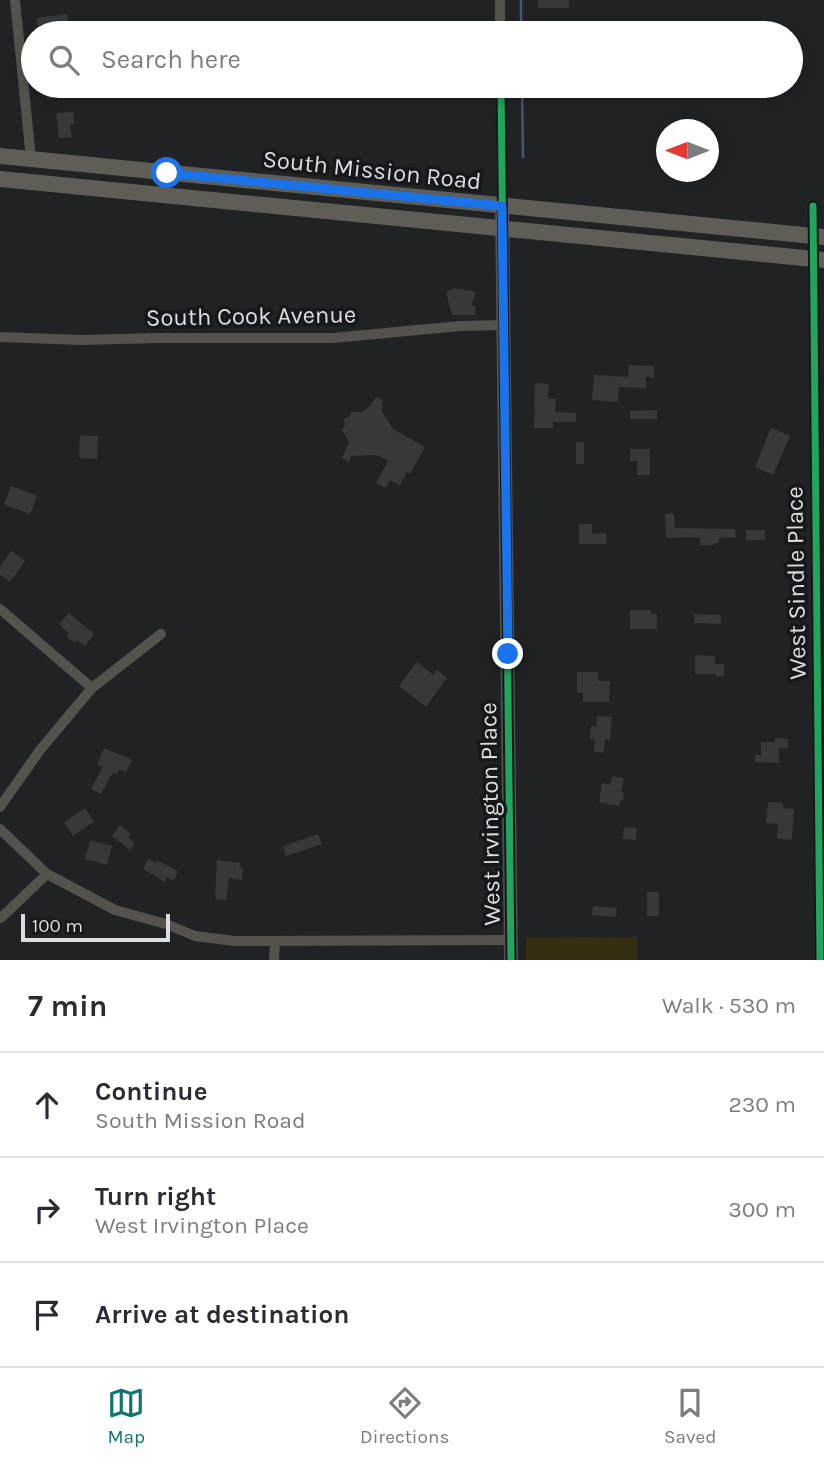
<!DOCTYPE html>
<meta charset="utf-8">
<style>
:root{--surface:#fff;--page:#f2f2f3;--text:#2b2b33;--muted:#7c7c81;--line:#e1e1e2;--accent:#0f766e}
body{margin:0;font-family:Karla,sans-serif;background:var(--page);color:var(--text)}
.compass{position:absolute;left:656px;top:119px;width:63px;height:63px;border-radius:50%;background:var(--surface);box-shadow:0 4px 10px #0003;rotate:270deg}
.scale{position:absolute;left:21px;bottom:18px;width:149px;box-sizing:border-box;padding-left:7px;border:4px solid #dddee1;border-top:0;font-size:19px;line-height:24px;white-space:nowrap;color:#dddee1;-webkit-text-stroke:5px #16181b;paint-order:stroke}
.stop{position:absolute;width:21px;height:21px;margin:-16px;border:5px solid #1a73e8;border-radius:50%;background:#fff}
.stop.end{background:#1a73e8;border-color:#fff;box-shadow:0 2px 7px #0008}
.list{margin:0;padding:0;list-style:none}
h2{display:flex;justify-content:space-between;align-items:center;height:91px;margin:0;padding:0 28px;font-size:30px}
h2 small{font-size:23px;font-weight:400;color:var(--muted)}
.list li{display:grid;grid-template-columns:46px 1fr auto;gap:21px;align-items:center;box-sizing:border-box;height:105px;padding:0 28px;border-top:2px solid var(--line)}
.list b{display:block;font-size:26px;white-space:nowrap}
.list p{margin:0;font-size:23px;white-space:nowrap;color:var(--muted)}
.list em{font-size:23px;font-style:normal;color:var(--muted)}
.icon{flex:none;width:38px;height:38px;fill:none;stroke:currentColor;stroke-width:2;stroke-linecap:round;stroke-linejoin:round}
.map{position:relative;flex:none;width:824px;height:960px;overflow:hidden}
.search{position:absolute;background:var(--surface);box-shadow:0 4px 10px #0003;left:21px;right:21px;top:21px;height:77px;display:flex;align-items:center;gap:18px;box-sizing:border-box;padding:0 24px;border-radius:38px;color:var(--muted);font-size:26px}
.sheet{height:406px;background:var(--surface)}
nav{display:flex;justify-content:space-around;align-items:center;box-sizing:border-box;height:98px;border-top:2px solid var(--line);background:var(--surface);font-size:19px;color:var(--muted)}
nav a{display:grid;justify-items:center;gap:4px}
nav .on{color:var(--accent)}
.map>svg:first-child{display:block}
</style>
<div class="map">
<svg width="824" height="960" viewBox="0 0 824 960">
<rect width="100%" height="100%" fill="#202224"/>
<path fill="#332e10" d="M637,937V960H526V938Z"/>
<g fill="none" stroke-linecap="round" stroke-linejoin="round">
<path stroke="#455477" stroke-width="2.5" d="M521,0V33
M522,86L523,157"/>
</g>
<path fill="#373839" d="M538,0H569V8H538Z
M67,14L69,27L38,31L37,18Z
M56,86H70L71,96L47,99L46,89L56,88Z
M73,112L74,124L70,125L72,137L59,138L56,113Z
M454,288L476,292L471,305L476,306L475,315H452L446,292Z
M629,365L654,366V378L646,377V388L619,387L618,402L592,400L594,375L628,377Z
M535,383L549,384L548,399H556L555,412L576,413V422H553V428H534Z
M376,397L383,400L382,406H384L381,410L393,429L425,447L410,474L407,472L400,485L390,480L385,488L376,483L388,461L378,455L351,456L349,462L342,458L349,442L342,430L345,426L344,419L350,416L352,412H362L369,407Z
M657,410V419H630V411Z
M771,428L790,436L773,475L755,467Z
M80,435L98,436L97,459L79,458Z
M576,442H584V464H576Z
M630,449H650V475H637V461H630Z
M11,486L37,496L30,514L4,504Z
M674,513L675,528L735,529L736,537L719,538V543H714V545H700V538L697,537L666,538L665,514Z
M579,524H592V534L606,533L607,544H579Z
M746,530H765V540H746Z
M11,551L25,561L10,582L0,574V567Z
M630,610H651V614H657V629H630Z
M69,613L94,634L85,646L77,640L75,643L67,637L68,633L59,624Z
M694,614L721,615V624L694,623Z
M695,655L715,656V664H724V676H716V674H695Z
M417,662L433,675L437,670L447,678L426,707L399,686Z
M577,672H598V681H610L609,702H583V693H577Z
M597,716L612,717L610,740L605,739L604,753L594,752L595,740L590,739L591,726L596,727Z
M775,738L788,739V748H779V763L755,762V755H761V742H775Z
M104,748L132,760L126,772L119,769L117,774L113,772L101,794L91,789L103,767L97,765Z
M612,776L624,778L621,792H624L623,800H620L619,806L599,802L602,783L610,785Z
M768,802L783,803V808L794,809L792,840L777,838L778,824L766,823Z
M85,808L94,822L73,836L64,822Z
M120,825L131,834L128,837L135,843L130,850L112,836Z
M624,827L637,828L636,840L623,839Z
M318,834L322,844L286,856L283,846Z
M90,840L112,846L107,865L85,859Z
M148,859L156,863L157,860L178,871L174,881L167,877L165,882L143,869Z
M217,860L240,863L239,867L243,868L242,880L229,878L226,900L215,899Z
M647,892H659V916H647Z
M593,906L617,908L616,917L592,915Z"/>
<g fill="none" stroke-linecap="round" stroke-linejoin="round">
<path stroke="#53524d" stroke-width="10" d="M15,0L31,159
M500,0V33
M501,86L502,206
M813,206L820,960
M0,337L81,340L160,338H333L460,326L503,325
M0,609L92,688
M0,807L40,750L92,688L161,634
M0,829L47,874L115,910L166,924L195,936L235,941L511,940
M1,918L47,874
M274,960L275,941"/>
<path stroke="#53524d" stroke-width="14" d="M502,206L511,960"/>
<path stroke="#5e5e57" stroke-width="16" d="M0,156L824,237
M0,179L824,260"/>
<g stroke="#16181b" stroke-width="11">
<path id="cycleway" d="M501,86L511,960
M813,206L820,960"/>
</g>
<use href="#cycleway" stroke="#20a55d" stroke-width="7"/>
</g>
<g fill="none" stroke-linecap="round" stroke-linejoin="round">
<path stroke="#1a73e8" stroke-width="9" d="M167,173L502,206L508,654"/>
</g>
<g text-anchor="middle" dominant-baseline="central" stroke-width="7" stroke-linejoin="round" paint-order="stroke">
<g font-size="24" fill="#dddee1" stroke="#16181b">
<text transform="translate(372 170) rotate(6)">South Mission Road</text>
<text transform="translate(251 316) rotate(-1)">South Cook Avenue</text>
<text transform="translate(796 583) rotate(-91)">West Sindle Place</text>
<text transform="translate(490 814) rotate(-91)">West Irvington Place</text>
</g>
</g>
</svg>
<svg class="compass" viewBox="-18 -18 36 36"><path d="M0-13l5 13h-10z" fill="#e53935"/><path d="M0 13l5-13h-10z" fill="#7c7c81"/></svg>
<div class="scale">100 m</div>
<div class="stop" style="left:167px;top:173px"></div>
<div class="stop end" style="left:508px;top:654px"></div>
<div class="search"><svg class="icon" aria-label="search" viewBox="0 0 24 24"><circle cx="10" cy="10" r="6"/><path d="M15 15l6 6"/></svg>Search here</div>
</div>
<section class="sheet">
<h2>7 min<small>Walk · 530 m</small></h2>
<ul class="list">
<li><svg class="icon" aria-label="ahead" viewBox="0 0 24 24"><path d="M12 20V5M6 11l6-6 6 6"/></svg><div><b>Continue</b><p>South Mission Road</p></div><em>230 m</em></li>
<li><svg class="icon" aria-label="right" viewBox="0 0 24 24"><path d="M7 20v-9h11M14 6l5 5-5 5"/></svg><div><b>Turn right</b><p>West Irvington Place</p></div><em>300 m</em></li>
<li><svg class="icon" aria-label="arrive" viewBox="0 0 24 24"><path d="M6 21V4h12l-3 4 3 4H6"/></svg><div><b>Arrive at destination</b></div></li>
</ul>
</section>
<nav>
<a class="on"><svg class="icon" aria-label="map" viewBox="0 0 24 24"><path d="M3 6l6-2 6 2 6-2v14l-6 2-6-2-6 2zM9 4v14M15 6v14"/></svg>Map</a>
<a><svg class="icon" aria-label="directions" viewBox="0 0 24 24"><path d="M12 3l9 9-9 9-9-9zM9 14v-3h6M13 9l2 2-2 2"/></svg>Directions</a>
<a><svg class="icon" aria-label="saved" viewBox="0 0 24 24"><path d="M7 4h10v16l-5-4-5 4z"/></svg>Saved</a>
</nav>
